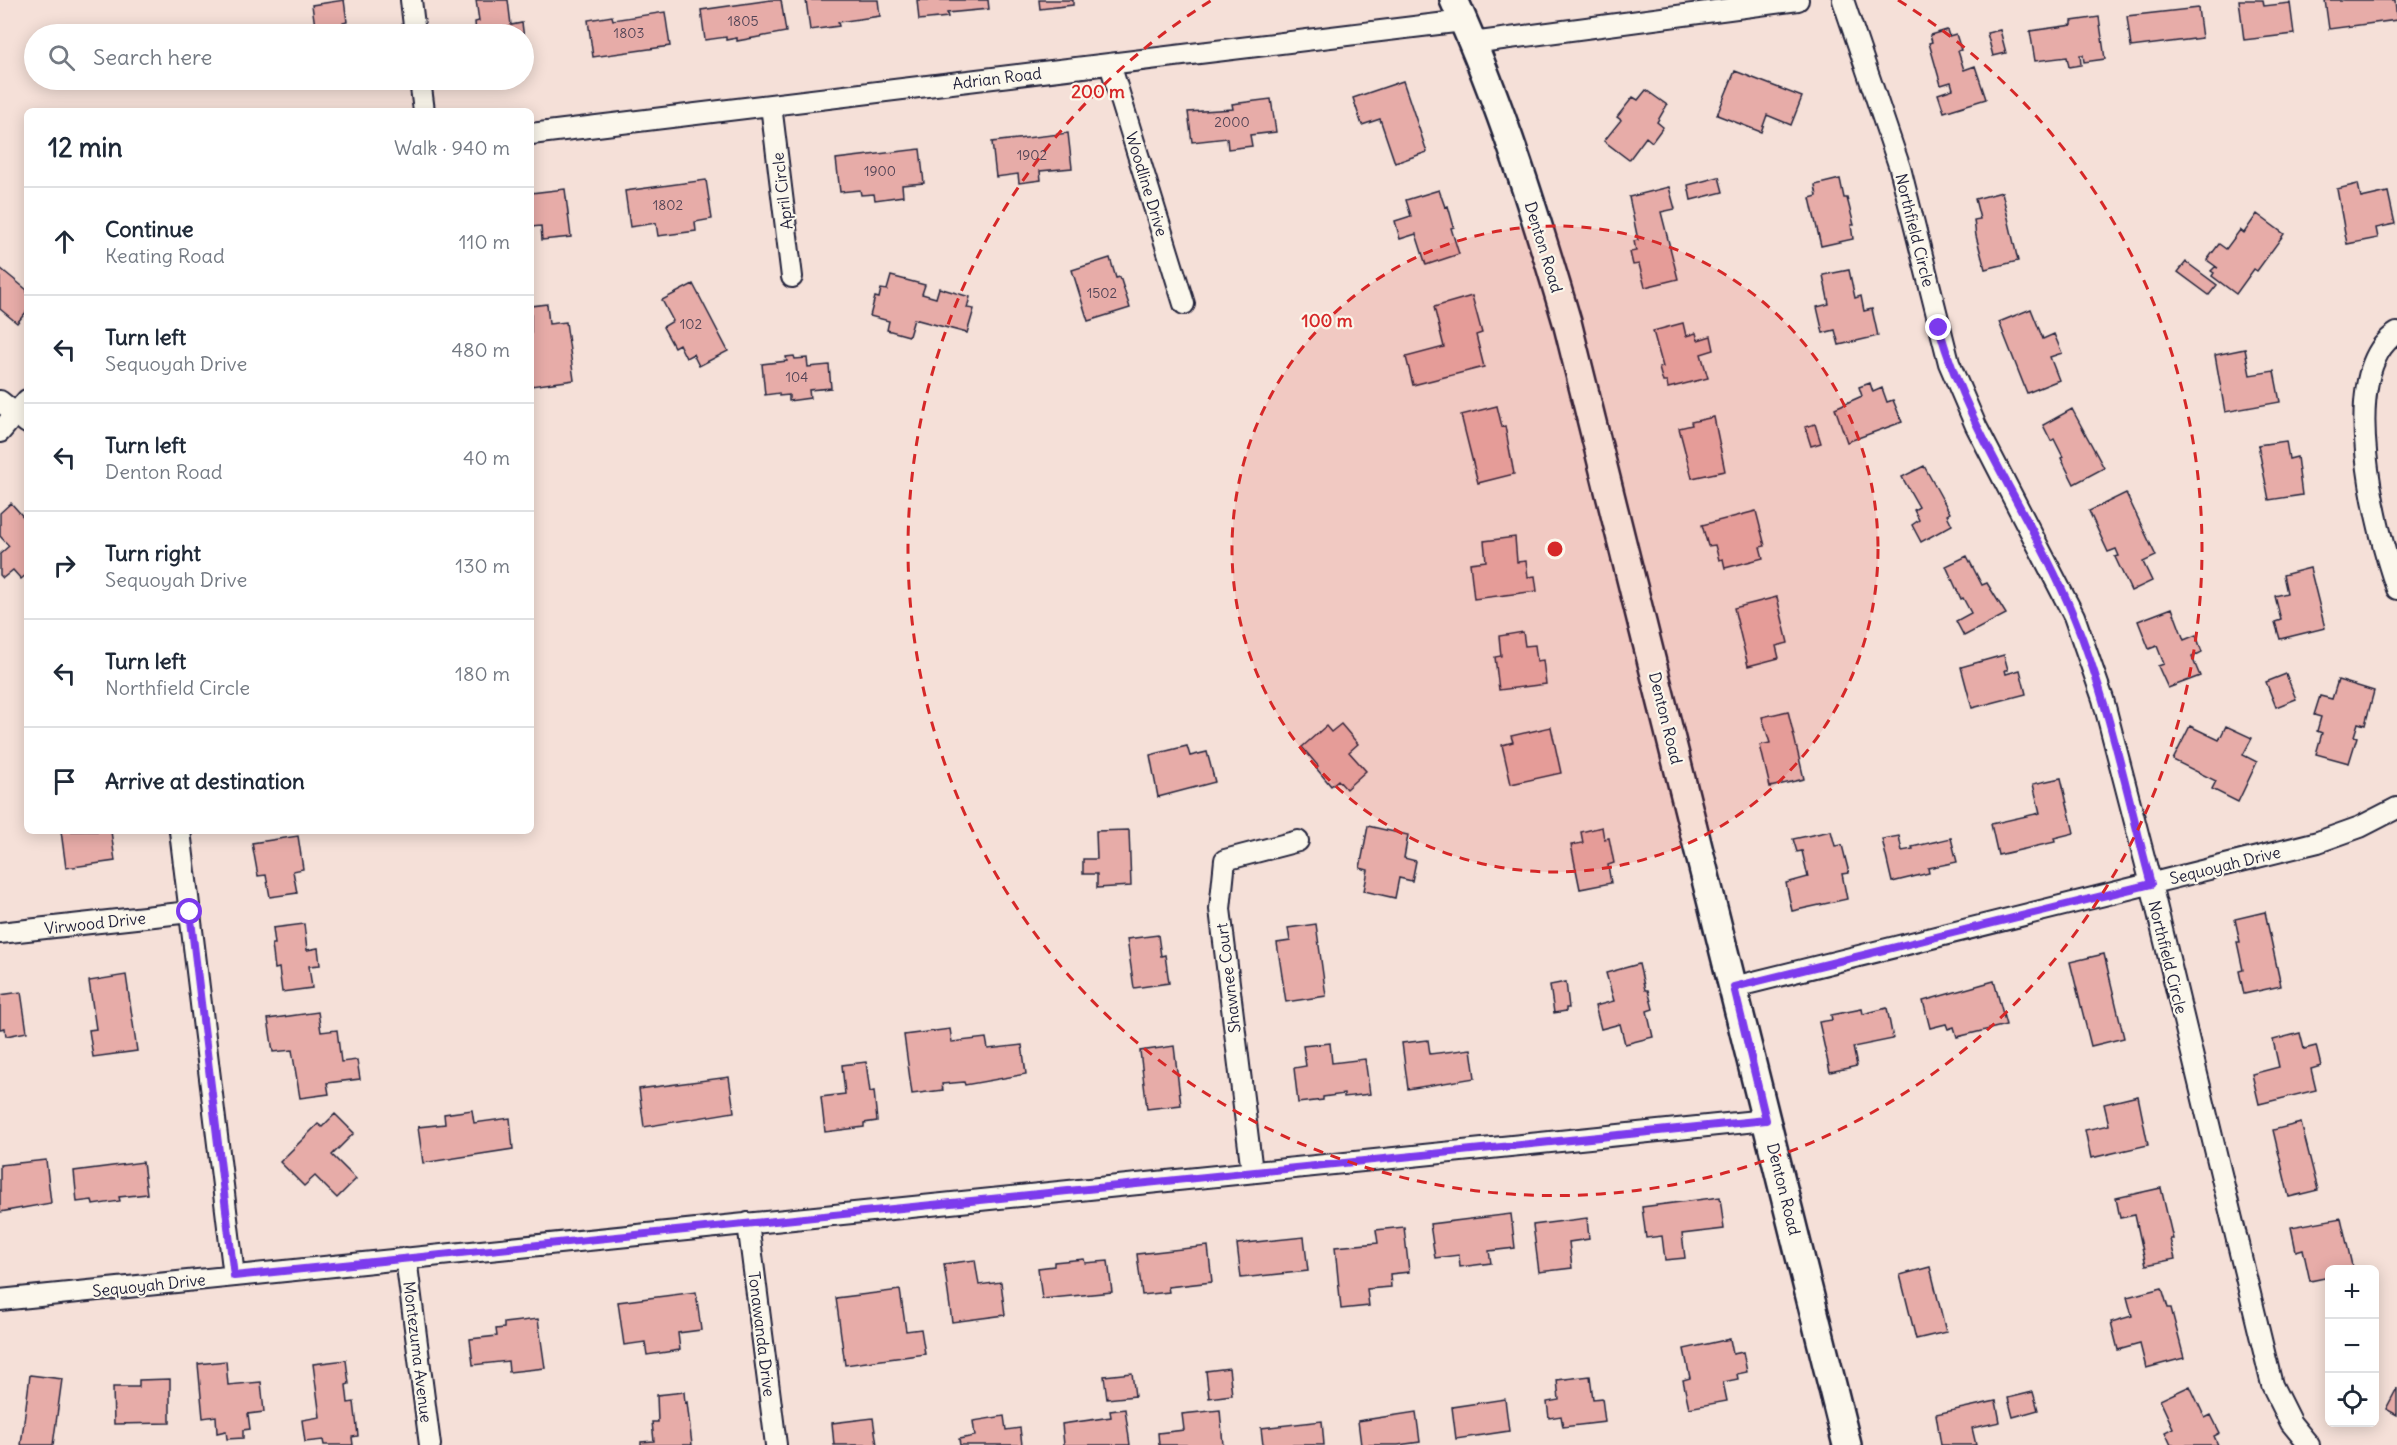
<!DOCTYPE html>
<meta charset="utf-8">
<style>
:root{--surface:#fff;--page:#f6f6f7;--text:#1f2937;--muted:#747a83;--line:#e0e1e3}
body{margin:0;font-family:Delius,sans-serif;background:var(--page);color:var(--text)}
.controls{position:absolute;right:18px;bottom:18px;display:grid;overflow:hidden;border-radius:9px;box-shadow:0 3px 15px #0003}
.controls button{width:54px;height:54px;display:grid;place-items:center;padding:0;border:0;border-bottom:2px solid var(--line);background:var(--surface);color:var(--text);font:30px sans-serif}
.stop{position:absolute;width:18px;height:18px;margin:-14px;border:4px solid #7c3aed;border-radius:50%;background:#fff}
.stop.end{background:#7c3aed;border-color:#fff;box-shadow:0 2px 6px #0008}
.list{margin:0;padding:0;list-style:none}
h2{display:flex;justify-content:space-between;align-items:center;height:78px;margin:0;padding:0 24px;font-size:26px}
h2 small{font-size:20px;font-weight:400;color:var(--muted)}
.list li{display:grid;grid-template-columns:39px 1fr auto;gap:18px;align-items:center;box-sizing:border-box;height:108px;padding:0 24px;border-top:2px solid var(--line)}
.list b{display:block;font-size:22px;white-space:nowrap}
.list p{margin:0;font-size:20px;white-space:nowrap;color:var(--muted)}
.list em{font-size:20px;font-style:normal;color:var(--muted)}
.icon{flex:none;width:33px;height:33px;fill:none;stroke:currentColor;stroke-width:2;stroke-linecap:round;stroke-linejoin:round}
.map{position:relative;flex:none;width:2397px;height:1445px;overflow:hidden}
.search{position:absolute;background:var(--surface);box-shadow:0 3px 15px #0003;left:24px;top:24px;width:510px;height:66px;display:flex;align-items:center;gap:15px;box-sizing:border-box;padding:0 21px;border-radius:33px;color:var(--muted);font-size:22px}
.panel{position:absolute;background:var(--surface);box-shadow:0 3px 15px #0003;left:24px;top:108px;width:510px;height:726px;border-radius:9px}
.map>svg:first-child{display:block}
</style>
<div class="map">
<svg width="2397" height="1445" viewBox="0 0 2397 1445">
<rect width="100%" height="100%" fill="#f5e0d8"/>
<filter id="ink" filterUnits="userSpaceOnUse"><feTurbulence type="fractalNoise" baseFrequency=".0167" numOctaves="2"/><feDisplacementMap in="SourceGraphic" scale="12" xChannelSelector="R" yChannelSelector="G"/><feConvolveMatrix kernelMatrix="1 2 1 2 8 2 1 2 1" color-interpolation-filters="sRGB"/></filter>
<g filter="url(#ink)">
<path fill="#e7aca8" stroke="#22223b" stroke-width="1.5" d="M344,0L347,22L343,23L344,34H316L312,5Z
M476,0H508L511,25L522,23L526,54H524V34H476L475,22L479,21Z
M771,0H781L786,32L737,41V38L726,40V37L705,40L701,10Z
M806,0H878L880,16L838,22L839,26L810,30Z
M917,0H988L989,9L947,13L948,17L919,20Z
M1039,0H1073V5L1040,9Z
M2239,0H2263L2264,6L2290,3L2294,34L2244,40Z
M2325,0H2395L2397,20L2329,29Z
M2198,8L2202,38L2131,47L2127,16Z
M665,12L670,46L593,57L588,20L612,16L613,20Z
M2099,17L2105,59L2084,62L2083,55H2080L2081,65L2069,67L2067,57L2035,61L2030,31L2072,25V21Z
M1947,30L1949,36L1956,34L1961,50L1958,51L1964,70L1975,66L1986,99L1944,112L1938,94L1953,89L1951,82L1941,85L1929,43L1932,42L1930,35Z
M2000,30L2006,53L1993,56L1987,33Z
M1735,71L1802,97L1791,125L1767,115L1761,132L1717,115Z
M1403,81L1427,152L1395,163L1380,119L1362,125L1353,98Z
M1646,90L1667,105L1657,122L1663,127L1652,142L1646,137L1629,160L1604,141L1621,120L1617,117L1633,97L1638,100Z
M1271,99L1276,132L1250,135L1252,146L1228,149L1227,138L1192,142L1188,112L1233,109L1232,104Z
M1068,133L1072,168L1040,171L1041,180L1019,183L1018,174L996,177L992,142Z
M920,149L924,183L902,185L903,196L875,200L874,194L861,195L860,190L840,192L836,159Z
M1719,177L1723,192L1691,200L1688,185Z
M1840,179L1844,198H1847L1854,225H1851L1853,239L1821,246L1810,198L1817,196L1815,185Z
M706,180L712,219L695,222L696,231L658,236L656,223L630,227L625,191Z
M2358,184L2361,198L2388,192L2395,224L2376,228L2378,238L2347,244L2337,189Z
M1669,187L1675,209L1661,212L1678,279L1645,287L1639,264L1633,265L1630,252L1636,251L1634,241L1638,240L1629,197Z
M565,189L571,237L542,240L541,226L531,227V193Z
M1439,190L1445,207L1448,206L1454,227L1451,228L1459,254L1426,265L1416,234L1400,239L1395,221L1411,216L1406,200Z
M2002,192L2018,261L1985,269L1976,236L1974,220L1980,219L1975,199Z
M2257,214L2284,234L2257,271L2254,269L2236,294L2212,276L2214,273L2211,271L2215,267L2218,268L2207,260L2219,244L2226,249L2240,230L2244,233Z
M1110,258L1116,278L1120,277L1130,308L1088,321L1072,270Z
M2186,262L2217,285L2209,295L2178,272Z
M0,268L27,290V311L17,323L0,309Z
M1849,270L1855,298L1861,296L1864,311L1872,309L1878,336L1839,345L1835,330L1823,333L1817,307L1829,304L1823,275Z
M891,276L925,285L922,294L936,298L939,288L970,297L967,308L974,309L967,333L914,319L909,336L887,330L889,321L870,316L875,297L879,298L881,289L887,290Z
M693,284L728,351L699,366L693,354L686,358L679,344L674,347L663,327L673,321L662,300Z
M1472,296L1482,333L1476,335L1484,367L1413,385L1406,357L1444,347L1434,307Z
M547,304L549,324L566,322L574,380L531,386V306Z
M2031,309L2043,339L2054,334L2062,353L2050,357L2059,380L2027,393L1999,322Z
M1683,323L1686,336L1696,333L1698,340L1711,336L1714,350L1701,354L1708,378L1668,388L1667,382H1663L1659,368L1663,367L1653,331Z
M2245,349L2250,375L2274,371L2280,402L2225,412L2215,355Z
M794,356L795,359L807,358L808,367L829,365L831,388L809,390L810,398L789,401V395L779,396V393L765,395L762,364L787,361L786,357Z
M1870,383L1873,392L1882,388L1887,402L1893,400L1902,422L1847,442L1835,408L1862,396L1859,387Z
M1497,406L1502,427L1505,426L1514,474L1478,483L1461,415Z
M2072,409L2104,468L2074,484L2061,458L2063,457L2054,439L2051,441L2043,425Z
M1714,417L1725,471L1692,478L1679,428L1692,425L1691,422Z
M1815,424L1821,443L1811,446L1805,427Z
M2286,441L2289,459L2297,457L2302,495L2269,500L2258,445Z
M1924,466L1950,513L1947,515L1952,525L1921,542L1912,525L1919,520L1914,510L1919,507L1902,477Z
M2126,493L2156,556L2143,562L2152,581L2131,591L2115,557L2119,556L2116,549L2108,552L2089,511Z
M11,503L27,521V574L21,579L13,570L3,578L0,575V554L9,546L0,536V513Z
M1756,511L1765,546L1760,547L1763,558L1725,568L1723,559L1719,560L1715,545L1708,546L1702,525Z
M1515,537L1517,562L1526,561L1528,577L1535,576L1537,591L1474,599L1470,563L1486,561L1484,541Z
M1967,556L1982,585L1987,583L2006,614L1964,636L1956,621L1971,613L1963,598L1961,599L1946,566Z
M2310,568L2325,628L2280,639L2275,622L2281,620L2275,596L2287,593L2283,575Z
M1777,597L1788,643L1776,646L1779,658L1748,666L1734,608Z
M2172,608L2184,640L2196,635L2202,652L2192,657L2200,676L2168,688L2158,666L2164,664L2157,646L2149,649L2138,621Z
M1523,632L1525,646L1535,645L1537,661L1543,660L1546,684L1499,690L1495,657L1501,656L1499,636Z
M2004,655L2008,670H2005L2006,674L2020,670L2026,694L1972,708L1961,667Z
M2286,674L2296,699L2276,707L2266,682Z
M2338,680L2374,691L2365,725L2358,723L2354,736L2357,737L2349,763L2316,754L2322,733L2317,731L2321,717L2314,715L2320,696L2332,699Z
M1788,711L1804,779L1770,787L1760,745L1770,743L1762,717Z
M1341,724L1358,744L1349,752L1366,771L1346,789L1338,780L1331,786L1316,768L1318,766L1302,747L1326,726L1331,732Z
M2190,726L2219,740L2226,726L2252,738L2243,755L2257,762L2238,802L2212,789L2216,781L2173,760Z
M1551,727L1561,773L1511,784L1502,745L1513,742L1511,736Z
M1187,746L1190,756L1207,752L1215,782L1158,797L1150,755Z
M2061,778L2074,833L2054,838L2055,842L1998,855L1991,824L2040,813L2033,784Z
M1368,826L1408,835L1404,858L1416,861L1412,881L1399,878L1395,898L1364,891L1368,870L1360,868Z
M1602,827L1604,839L1609,838L1614,863L1608,865L1611,883L1580,889L1571,845L1583,843L1581,832Z
M1129,830L1131,886L1097,888V874H1083V859H1097L1096,831Z
M61,831H111L115,861L66,868Z
M1831,831L1835,846L1842,845L1849,873L1842,874L1847,899L1792,911L1786,883L1808,877L1802,851L1797,852L1793,839Z
M298,836L303,869L293,871L297,893L270,897L266,875L258,876L252,843Z
M1899,836L1902,851L1913,849L1912,847L1951,838L1957,862L1928,868L1929,873L1892,882L1882,839Z
M2265,912L2281,986L2244,994L2239,971L2243,970L2237,942H2240L2235,919Z
M304,924L307,950L318,948L320,965L309,966L312,988L282,992L279,968L275,969L272,944H275L273,928Z
M1316,924L1326,996L1286,1002L1277,943L1290,941L1288,928Z
M1158,935L1161,956L1165,955L1169,983L1134,988L1127,939Z
M2104,954L2124,1038L2091,1046L2070,962Z
M1639,964L1645,990H1648L1653,1009L1647,1011L1653,1037L1625,1044L1620,1024L1601,1029L1595,1006L1614,1001L1606,973Z
M126,975L137,1051L93,1057L89,1030L96,1029L89,981Z
M1994,981L2006,1025L1957,1037L1954,1027L1948,1029L1946,1024L1930,1028L1923,1001Z
M1566,982L1569,1008H1566V1011L1554,1013L1550,985Z
M21,992L27,1032L6,1036L5,1028L0,1029V995Z
M1887,1008L1893,1039L1853,1047L1857,1066L1830,1072L1819,1022L1832,1020L1831,1015L1862,1009L1863,1014Z
M318,1012L321,1032L337,1030L341,1062L357,1060L360,1079L327,1083L329,1094L300,1098L292,1050L273,1052L268,1019Z
M950,1029L952,1042L986,1038L988,1049L1022,1045L1026,1074L965,1085L964,1082L942,1084L943,1090L912,1094L904,1035Z
M2300,1033L2304,1049L2316,1046L2321,1066L2311,1069L2316,1090L2259,1104L2252,1074L2279,1067L2273,1040Z
M1428,1040L1430,1054L1471,1049L1475,1078L1408,1089L1402,1043Z
M1330,1043L1332,1063L1365,1059L1370,1094L1344,1097V1094L1323,1097V1100L1298,1103L1294,1068L1306,1066L1303,1046Z
M1174,1046L1181,1105L1147,1109L1140,1051Z
M866,1062L870,1092L874,1091L877,1121L864,1123V1127L825,1132L821,1097L845,1094L842,1065Z
M729,1077L734,1112L644,1127L639,1089Z
M2138,1096L2148,1145L2091,1158L2085,1130L2109,1125L2104,1104Z
M472,1110L474,1123L510,1118L513,1149L423,1163L418,1127L445,1124L444,1114Z
M335,1114L354,1133L332,1155L356,1179L337,1198L315,1176L304,1186L280,1162L318,1124L322,1127Z
M2301,1123L2318,1190L2289,1197L2273,1130Z
M46,1160L51,1203L0,1212V1165Z
M143,1162L147,1194L119,1197L120,1201L93,1205L92,1200L77,1202L74,1171Z
M2161,1188L2173,1239H2170L2175,1259L2146,1265L2135,1215L2120,1218L2116,1198Z
M1720,1197L1724,1229L1682,1234L1685,1258L1665,1260L1662,1236L1646,1238L1642,1207Z
M1511,1214L1515,1248L1489,1251L1491,1263L1460,1267L1459,1255L1435,1258L1430,1224Z
M1587,1218L1589,1239L1569,1242L1572,1268L1539,1272L1533,1225Z
M2341,1218L2353,1270H2330V1277L2310,1281L2303,1249L2296,1251L2291,1227Z
M1404,1227L1409,1272L1390,1274L1391,1287L1367,1289L1369,1306L1341,1309L1335,1247L1378,1243L1376,1230Z
M1304,1237L1308,1271L1241,1278L1237,1244Z
M1208,1246L1212,1282L1168,1287L1169,1292L1142,1295L1137,1254Z
M1084,1259L1085,1263L1108,1261L1112,1292L1042,1299L1038,1268L1054,1266V1262Z
M975,1260L979,1285L1001,1282L1005,1315L952,1322L944,1264Z
M1930,1267L1946,1332L1916,1339L1900,1275Z
M2162,1288L2168,1308H2171L2184,1358L2146,1368L2140,1344L2118,1350L2111,1322L2132,1316L2127,1297Z
M900,1290L906,1331L921,1329L925,1354L845,1365L836,1298Z
M696,1292L701,1330L678,1333L680,1350L647,1355L645,1342L624,1345L618,1302Z
M538,1319L545,1368L509,1372L508,1361L473,1365L470,1339L497,1336L496,1329L504,1328V1323Z
M1730,1339L1733,1354L1743,1352L1747,1372L1737,1374L1738,1379L1723,1382L1727,1401L1689,1408L1683,1380L1690,1378L1684,1349Z
M346,1360L349,1384L346,1385L348,1403L354,1402L358,1436L352,1437L353,1445H324L323,1440L305,1442L302,1420L320,1417L313,1364Z
M226,1361L228,1385L261,1382L264,1412L248,1414L250,1429L243,1430V1438L227,1439L226,1431L217,1433L216,1416L203,1418L198,1364Z
M1229,1368L1232,1395L1209,1398L1206,1371Z
M1132,1373L1135,1396L1107,1399L1104,1376Z
M30,1375L62,1379L53,1445H21Z
M1590,1376L1593,1399L1602,1398L1605,1422L1563,1427L1561,1416L1549,1418L1547,1402L1559,1400L1557,1380Z
M170,1379V1423L114,1424L113,1387H139V1380Z
M2190,1386L2205,1418L2211,1415L2220,1433L2214,1436L2218,1445H2171L2165,1432L2173,1428L2160,1400Z
M2397,1388V1415L2386,1409Z
M684,1392L685,1403L687,1402L692,1445H641V1442L654,1441L652,1422H658L657,1395Z
M2033,1392L2038,1410L2013,1417L2008,1398Z
M1505,1399L1509,1431L1456,1439L1452,1407Z
M1996,1401L2000,1422L1972,1428L1976,1445H1941L1936,1414Z
M1125,1409L1130,1445H1064L1062,1424L1111,1417L1110,1411Z
M1220,1410L1223,1445H1159L1158,1433L1184,1430L1182,1414Z
M1416,1412L1420,1442L1398,1445H1361L1358,1421Z
M1004,1416L1006,1430L1020,1428L1022,1445H960L959,1439L975,1436L973,1421Z
M873,1418L877,1445H834L832,1423Z
M1322,1421L1324,1445H1263L1261,1428Z"/>
<g fill="none" stroke-linecap="round" stroke-linejoin="round">
<g stroke="#22223b" stroke-width="24">
<path id="street" d="M411,0L415,34
M1843,0L1900,168L1949,363L1976,426L2074,616L2103,699L2151,884L2272,1385L2291,1423L2309,1445
M1472,43L1798,0
M1110,64L1184,304
M420,80L424,111
M771,105L792,277
M531,134L1463,21
M2397,333C2335,371 2377,534 2397,589
M0,401L27,423
M0,432L27,400
M180,831L234,1276
M0,933L190,912
M1734,987L2318,842L2360,827L2397,808
M1252,1172L1220,909L1225,860L1298,841
M748,1223L776,1445
M406,1258L430,1445
M0,1300L1766,1120"/>
</g>
<g stroke="#22223b" stroke-width="32">
<path id="secondary" d="M1454,0C1501,104 1535,213 1567,322L1847,1445"/>
</g>
<use href="#street" stroke="#fbf7ec" stroke-width="20"/>
<use href="#secondary" stroke="#fbf7ec" stroke-width="27"/>
</g>
</g>
<g fill="none" stroke-linecap="round" stroke-linejoin="round" filter="url(#ink)">
<path stroke="#7c3aed" stroke-width="8" d="M190,912L234,1276L1766,1120L1734,987L2151,884C2127,795 2109,702 2074,617C2033,517 1969,434 1939,328"/>
</g>
<circle cx="1555" cy="549" r="323" fill="#d62828" fill-opacity=".12"/>
<g fill="none" stroke="#d62828" stroke-width="3" stroke-dasharray="10 8">
<circle cx="1555" cy="549" r="323"/>
<path d="M1898 0A647 647 0 1 1 1212 0"/>
</g>
<g text-anchor="middle" dominant-baseline="central" stroke-width="4.5" stroke-linejoin="round" paint-order="stroke">
<g font-size="14" fill="#534456">
<text x="743" y="21">1805</text>
<text x="629" y="33">1803</text>
<text x="1232" y="122">2000</text>
<text x="1032" y="155">1902</text>
<text x="880" y="171">1900</text>
<text x="668" y="205">1802</text>
<text x="1102" y="293">1502</text>
<text x="691" y="324">102</text>
<text x="797" y="377">104</text>
</g>
<g font-size="16" fill="#22223b" stroke="#fbf7ec">
<text transform="translate(997 78) rotate(-7)">Adrian Road</text>
<text transform="translate(1147 184) rotate(73)">Woodline Drive</text>
<text transform="translate(782 191) rotate(-97)">April Circle</text>
<text transform="translate(1915 230) rotate(76)">Northfield Circle</text>
<text transform="translate(1544 247) rotate(73)">Denton Road</text>
<text transform="translate(1666 718) rotate(76)">Denton Road</text>
<text transform="translate(2225 865) rotate(-14)">Sequoyah Drive</text>
<text transform="translate(95 923) rotate(-6)">Virwood Drive</text>
<text transform="translate(2168 957) rotate(76)">Northfield Circle</text>
<text transform="translate(1228 978) rotate(-97)">Shawnee Court</text>
<text transform="translate(1784 1189) rotate(76)">Denton Road</text>
<text transform="translate(149 1285) rotate(-6)">Sequoyah Drive</text>
<text transform="translate(762 1334) rotate(83)">Tonawanda Drive</text>
<text transform="translate(418 1352) rotate(83)">Montezuma Avenue</text>
</g>
</g>
<circle cx="1555" cy="549" r="9" fill="#d62828" stroke="#fbf7ec" stroke-width="3"/>
<g font-size="18" text-anchor="middle" font-weight="bold" fill="#d62828" stroke="#fbf7ec" stroke-width="4.5" stroke-linejoin="round" paint-order="stroke">
<text x="1098" y="98">200 m</text>
<text x="1327" y="327">100 m</text>
</g>
</svg>
<div class="controls">
<button>+</button>
<button>−</button>
<button><svg class="icon" aria-label="locate" viewBox="0 0 24 24"><circle cx="12" cy="12" r="6"/><path d="M12 2v4M12 18v4M2 12h4M18 12h4"/></svg></button>
</div>
<div class="stop" style="left:190px;top:912px"></div>
<div class="stop end" style="left:1939px;top:328px"></div>
<div class="search"><svg class="icon" aria-label="search" viewBox="0 0 24 24"><circle cx="10" cy="10" r="6"/><path d="M15 15l6 6"/></svg>Search here</div>
<section class="panel">
<h2>12 min<small>Walk · 940 m</small></h2>
<ul class="list">
<li><svg class="icon" aria-label="ahead" viewBox="0 0 24 24"><path d="M12 20V5M6 11l6-6 6 6"/></svg><div><b>Continue</b><p>Keating Road</p></div><em>110 m</em></li>
<li><svg class="icon" aria-label="left" viewBox="0 0 24 24"><path d="M17 20v-9H6M10 6l-5 5 5 5"/></svg><div><b>Turn left</b><p>Sequoyah Drive</p></div><em>480 m</em></li>
<li><svg class="icon" aria-label="left" viewBox="0 0 24 24"><path d="M17 20v-9H6M10 6l-5 5 5 5"/></svg><div><b>Turn left</b><p>Denton Road</p></div><em>40 m</em></li>
<li><svg class="icon" aria-label="right" viewBox="0 0 24 24"><path d="M7 20v-9h11M14 6l5 5-5 5"/></svg><div><b>Turn right</b><p>Sequoyah Drive</p></div><em>130 m</em></li>
<li><svg class="icon" aria-label="left" viewBox="0 0 24 24"><path d="M17 20v-9H6M10 6l-5 5 5 5"/></svg><div><b>Turn left</b><p>Northfield Circle</p></div><em>180 m</em></li>
<li><svg class="icon" aria-label="arrive" viewBox="0 0 24 24"><path d="M6 21V4h12l-3 4 3 4H6"/></svg><div><b>Arrive at destination</b></div></li>
</ul>
</section>
</div>
